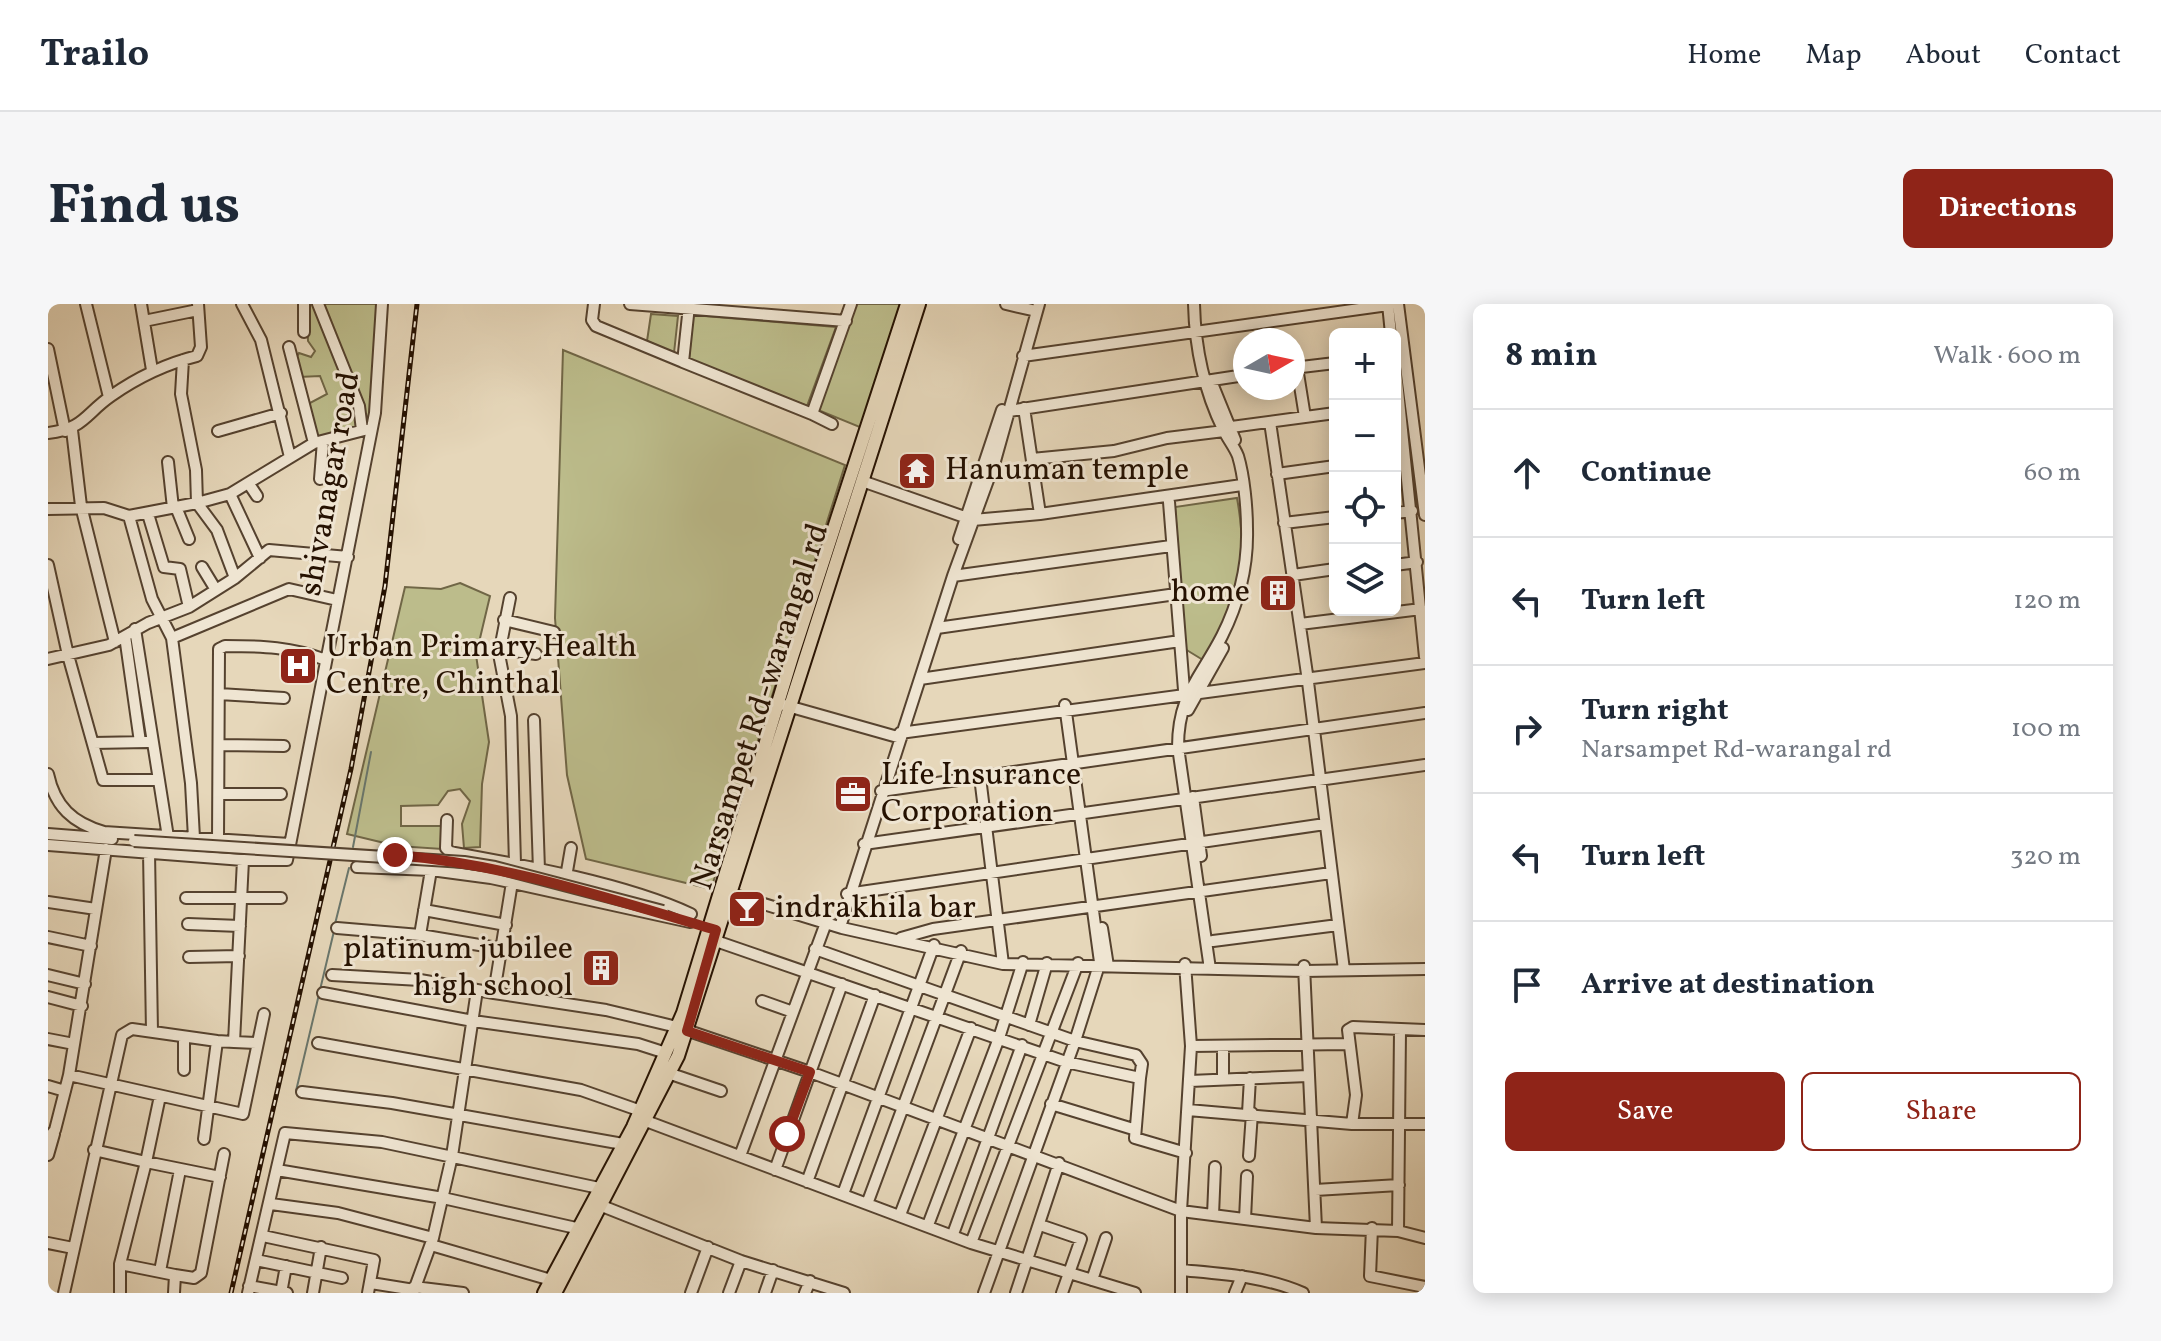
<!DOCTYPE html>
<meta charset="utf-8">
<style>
:root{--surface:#fff;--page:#f6f6f7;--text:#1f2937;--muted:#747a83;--line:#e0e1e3;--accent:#8f2418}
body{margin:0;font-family:Vollkorn,serif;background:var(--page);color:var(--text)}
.controls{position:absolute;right:24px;top:24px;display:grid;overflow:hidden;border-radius:12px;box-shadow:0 4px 20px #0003}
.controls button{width:72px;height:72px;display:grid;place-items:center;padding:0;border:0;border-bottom:2px solid var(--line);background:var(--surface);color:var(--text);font:40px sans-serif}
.compass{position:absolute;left:1185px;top:24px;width:72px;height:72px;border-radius:50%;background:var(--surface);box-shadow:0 4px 20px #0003;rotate:81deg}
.stop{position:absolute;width:24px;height:24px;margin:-18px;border:6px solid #8f2418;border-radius:50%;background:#fff}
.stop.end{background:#8f2418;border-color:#fff;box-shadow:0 2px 8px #0008}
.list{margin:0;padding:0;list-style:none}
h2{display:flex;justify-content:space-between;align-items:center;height:104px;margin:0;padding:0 32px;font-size:34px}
h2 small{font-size:26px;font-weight:400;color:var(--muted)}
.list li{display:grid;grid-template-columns:52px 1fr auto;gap:24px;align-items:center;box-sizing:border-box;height:128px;padding:0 32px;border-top:2px solid var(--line)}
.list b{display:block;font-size:30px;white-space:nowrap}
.list p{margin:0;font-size:26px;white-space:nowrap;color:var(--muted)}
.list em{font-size:26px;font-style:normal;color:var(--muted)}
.actions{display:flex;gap:16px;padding:24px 32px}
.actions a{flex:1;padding:18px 0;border:2px solid var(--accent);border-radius:12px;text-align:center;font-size:28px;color:var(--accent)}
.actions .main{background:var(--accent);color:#fff}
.icon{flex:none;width:44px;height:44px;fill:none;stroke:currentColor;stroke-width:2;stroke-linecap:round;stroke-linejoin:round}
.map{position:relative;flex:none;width:1377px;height:989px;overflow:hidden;border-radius:12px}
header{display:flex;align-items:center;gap:48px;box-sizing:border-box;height:112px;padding:0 40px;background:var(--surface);border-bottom:2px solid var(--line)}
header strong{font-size:38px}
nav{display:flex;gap:44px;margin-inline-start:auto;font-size:28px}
.intro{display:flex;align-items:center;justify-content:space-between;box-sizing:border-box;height:192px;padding:0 48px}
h1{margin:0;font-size:56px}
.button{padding:20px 36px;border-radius:12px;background:var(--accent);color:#fff;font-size:28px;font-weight:700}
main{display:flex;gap:48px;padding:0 48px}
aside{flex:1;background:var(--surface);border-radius:12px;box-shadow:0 4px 20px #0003}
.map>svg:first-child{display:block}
</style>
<header>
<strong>Trailo</strong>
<nav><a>Home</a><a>Map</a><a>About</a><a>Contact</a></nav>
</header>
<div class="intro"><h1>Find us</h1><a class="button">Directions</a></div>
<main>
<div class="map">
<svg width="1377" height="989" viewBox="0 0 1377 989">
<rect width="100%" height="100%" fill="#e6d7ba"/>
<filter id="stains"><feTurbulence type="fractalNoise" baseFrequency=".0025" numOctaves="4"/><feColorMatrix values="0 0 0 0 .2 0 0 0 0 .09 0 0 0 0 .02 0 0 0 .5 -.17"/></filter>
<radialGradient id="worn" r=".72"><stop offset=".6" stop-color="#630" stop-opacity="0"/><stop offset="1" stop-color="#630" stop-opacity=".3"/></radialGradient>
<path fill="#bcbc8b" stroke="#706646" stroke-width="2" d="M259,0H330L321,122L268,134L260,100L279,90L272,72L251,73L247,56L251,49L263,53L267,47L260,37Z
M806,0H853L814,124L770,106Z
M603,10L630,12L626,49L599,37Z
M645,11L788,23L759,102L641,55Z
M515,46L797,161L663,585L538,555L519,471L507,314Z
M1189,194C1201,261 1192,299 1155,356L1137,345L1127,203Z
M412,279L442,292L428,351L441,438L434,480L432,543L416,544L414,520L422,497L412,485L400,487L390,501L353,502V522H393L394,545L349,542L299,530L357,283L393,285Z"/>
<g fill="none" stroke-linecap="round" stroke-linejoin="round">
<path stroke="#69766c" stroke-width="2" d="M305,543L323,448
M287,620L301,564
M248,787L286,627"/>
<g stroke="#55422f" stroke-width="14">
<path id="minor" d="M38,0L61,93
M93,0L104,66
M194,0L213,36L242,153
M256,0V28
M270,0L311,102L314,126
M546,0L544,16L548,22L635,58
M582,0L798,17
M958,0L984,6
M1146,0C1147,43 1156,86 1175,125C1179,134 1186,142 1190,152C1196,172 1199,203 1199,225C1200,262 1191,298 1174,332C1152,375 1130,391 1130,443L1162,665
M1340,0L1343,30
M1350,0L1377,211
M641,2L635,58L764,110
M96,17L150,6
M241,43L266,139
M0,45L17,127
M975,52L1340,1
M135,56L133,90L148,166L149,199L169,226L187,274
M1347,57L1377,353
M1249,63L1257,113
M1245,64L1287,59
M1163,77L1187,136
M976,104L992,210
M961,107L1197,71
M1222,118L1259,370L1296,666
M784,120L764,110L803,0
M1176,124L1287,109
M24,126L33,202L67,338
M170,127L233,109
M0,129C36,125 37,110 63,92C90,73 117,60 149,52L153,43L150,0
M984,155L1066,147L1119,134L1176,127
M120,158L125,204
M1229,170L1287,162
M272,175L275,137
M814,177L925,216L992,210L1194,181
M201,180L209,192
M182,190L212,254
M1121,198L1136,386
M128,203L141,235
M0,205L56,204L81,212L149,199L182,190L266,139L324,124
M1347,209L1364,207
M100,210L116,263L132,265L141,303
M81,212L104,295L124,334
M1236,219L1287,213
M911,235L954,106
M0,261L20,351L55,476H111
M1347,261L1369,258
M154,263L168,286
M1245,271L1287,265
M905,272L1123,242
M456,316L506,328
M1252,320L1373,305
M889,324L1128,290
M87,325L120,533
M77,332L92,438
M451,345L488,350
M0,355L61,341L100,319L141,303L187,274L221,246L300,253
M872,375L1132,337
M171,390L236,394
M736,401L853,434
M1140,406L1175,344
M486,416L491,566
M852,429L1377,359
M45,439L99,438
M171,441L236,442
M0,470C7,503 25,519 56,528L242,540
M932,473L955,660
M833,487L1377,409
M171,490H233
M1145,493L1153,552
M399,516L398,544L402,548C474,561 576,579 643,610
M0,530L64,535
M146,534L143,479L124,334L241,285L289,296
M170,536L171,345L177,342C214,342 244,343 278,356
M816,540L1377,461
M0,541L195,556H239L327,109L334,0
M101,548L104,728
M309,563L383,566L443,574L642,618
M518,573L523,544
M680,589L794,624L955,660L1256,667L1377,665
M799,590L1277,520
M138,594H233
M0,598L48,605
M376,606L458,621
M140,620L192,622
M792,623L905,272L947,157L991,0
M289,624L372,631L455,645
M1054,624L1060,662
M372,631L383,566
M0,633L43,642
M853,634L885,625L1283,569
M665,636L1018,758L1092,774L1087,834L1138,849
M1165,637L1290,621
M767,645L1027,737L1088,751L1094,760L1092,774
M141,653L191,652
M1256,662L1268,924
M0,671L37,680
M284,671L372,676L429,686
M275,689L425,717L590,740L618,749
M446,689L558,706L629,723L762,768L1133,907L1268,924L1350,927L1377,934
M0,693L34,702
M714,697L745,708
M981,721L999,659
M136,734V766
M0,735L26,740
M186,738L210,739
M270,739L533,786L593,807
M1143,742L1299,740
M1175,742V774
M623,770L673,787
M21,771L195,810L216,710
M1142,777L1260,772
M0,782L17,787
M254,788L344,799L575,840
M112,792L98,858L172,873
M1003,800L1085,825
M1140,806L1304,820H1377
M1200,809L1202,774
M598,817L923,939L1087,989
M1304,820L1308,791L1300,726L1305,723L1377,726
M0,835L7,826L21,771L58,545
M156,835L169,737L186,738L195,556
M46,846L98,858L72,960L127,971
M0,851L6,830
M692,852L779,616
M1201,852L1204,809
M229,866L395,894L528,924
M727,866L794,680
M759,878L827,691
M1267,886L1351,881
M795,890L886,641
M223,900L290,909L385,934
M819,900L913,647
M554,902L693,957L796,989
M852,911L923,724
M1165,911L1167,863
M1197,915L1199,872
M880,921L951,734L975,658
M992,921L1033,935L1014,989
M1324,924L1322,972L1377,983
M1350,927L1352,727
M905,930L974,741
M215,932L326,956L320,989
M0,939L25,944
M923,939L1030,659
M383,941L503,976
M208,956L294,974
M1133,966C1175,970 1216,972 1255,989
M112,967L132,866
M1044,976L1058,934
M323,979L366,986
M201,982L239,989
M366,983L415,989
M16,989L74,731L84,725L169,737
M72,989V960
M126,989L127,971L146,974L153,969L176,850
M200,989L237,829L334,838L551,884
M233,989L238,962
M265,989L273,943
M365,989L385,934L404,852L429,686L446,689L467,560L463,412L451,350L462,294
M643,989L660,943
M681,989L693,957
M717,989L725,966
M757,989L762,977
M936,989L1027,737L1052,658L1017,401
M968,989L1011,859
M1133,989V907L1143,742L1137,660
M1187,989L1194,972"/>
</g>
<g stroke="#251101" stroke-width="16">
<path id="major" d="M496,989L585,823L635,709L744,353L859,0
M507,989L630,752L871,0"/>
</g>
<use href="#minor" stroke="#efe5d2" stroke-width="10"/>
<use href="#major" stroke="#e6d7ba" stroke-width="12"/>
<g stroke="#251101" stroke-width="5">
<path id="rail" d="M183,989L303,465L337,282L369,0"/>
</g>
<use href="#rail" stroke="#efe5d2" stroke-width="2" stroke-dasharray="6" stroke-linecap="butt"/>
<g stroke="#55422f" stroke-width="14" stroke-linecap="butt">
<path id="minor-bridge" d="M86,537L416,558L447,563L615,607"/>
</g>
<use href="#minor-bridge" stroke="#efe5d2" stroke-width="10"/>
</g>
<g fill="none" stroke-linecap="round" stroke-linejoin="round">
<path stroke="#8f2418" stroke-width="10" d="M347,551C459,560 562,595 668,626L639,727L762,768L739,830"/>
</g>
<defs>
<g id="temple-square" transform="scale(2)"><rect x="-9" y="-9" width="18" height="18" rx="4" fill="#8f2418" stroke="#efe5d2"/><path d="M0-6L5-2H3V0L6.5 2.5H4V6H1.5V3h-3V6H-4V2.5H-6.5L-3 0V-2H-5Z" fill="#fff"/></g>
<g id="building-square" transform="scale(2)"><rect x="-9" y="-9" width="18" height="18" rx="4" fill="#8f2418" stroke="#efe5d2"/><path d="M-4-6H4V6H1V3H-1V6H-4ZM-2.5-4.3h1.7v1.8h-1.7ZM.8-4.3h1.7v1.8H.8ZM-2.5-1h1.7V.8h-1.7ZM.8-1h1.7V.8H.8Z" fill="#fff"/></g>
<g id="hospital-square" transform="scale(2)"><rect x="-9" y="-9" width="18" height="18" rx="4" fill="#8f2418" stroke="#efe5d2"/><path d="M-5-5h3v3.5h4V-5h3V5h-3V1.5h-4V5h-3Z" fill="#fff"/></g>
<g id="office-square" transform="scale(2)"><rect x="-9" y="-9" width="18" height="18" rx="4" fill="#8f2418" stroke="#efe5d2"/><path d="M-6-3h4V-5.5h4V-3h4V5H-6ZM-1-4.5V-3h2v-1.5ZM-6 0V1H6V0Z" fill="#fff"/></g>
<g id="bar-square" transform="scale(2)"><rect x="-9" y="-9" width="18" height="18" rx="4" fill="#8f2418" stroke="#efe5d2"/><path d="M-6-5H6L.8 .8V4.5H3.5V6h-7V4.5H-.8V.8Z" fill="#fff"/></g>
</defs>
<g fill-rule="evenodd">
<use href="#temple-square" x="869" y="167"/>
<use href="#building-square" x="1230" y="289"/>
<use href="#hospital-square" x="250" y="362"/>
<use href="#office-square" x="805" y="490"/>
<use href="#bar-square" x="699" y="605"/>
<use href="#building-square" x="553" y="664"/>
</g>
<g text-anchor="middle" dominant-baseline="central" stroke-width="6" stroke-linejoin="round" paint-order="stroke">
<g font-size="32" fill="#251101" stroke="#efe5d2" text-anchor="start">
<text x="897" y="167">Hanuman temple</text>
<text x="1202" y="289" text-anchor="end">home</text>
<text x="278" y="344">Urban Primary Health<tspan x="278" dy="37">Centre, Chinthal</tspan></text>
<text x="833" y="472">Life Insurance<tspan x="833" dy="37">Corporation</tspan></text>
<text x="727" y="605">indrakhila bar</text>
<text x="525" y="646" text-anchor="end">platinum jubilee<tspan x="525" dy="37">high school</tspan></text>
</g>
<g font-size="32" fill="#251101" stroke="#efe5d2">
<text transform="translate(283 180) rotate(-80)">shivanagar road</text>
<text transform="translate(713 403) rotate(-72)">Narsampet Rd-warangal rd</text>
</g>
</g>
<rect width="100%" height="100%" filter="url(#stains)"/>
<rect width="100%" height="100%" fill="url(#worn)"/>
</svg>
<div class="controls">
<button>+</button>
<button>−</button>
<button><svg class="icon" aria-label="locate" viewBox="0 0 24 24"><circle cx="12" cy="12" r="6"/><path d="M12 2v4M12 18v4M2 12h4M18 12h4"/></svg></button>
<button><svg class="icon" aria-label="layers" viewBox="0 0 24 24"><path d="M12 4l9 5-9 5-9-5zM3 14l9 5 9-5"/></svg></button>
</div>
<svg class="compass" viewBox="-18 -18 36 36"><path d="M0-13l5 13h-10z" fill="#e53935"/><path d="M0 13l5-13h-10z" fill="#747a83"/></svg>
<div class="stop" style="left:739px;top:830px"></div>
<div class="stop end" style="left:347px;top:551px"></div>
</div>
<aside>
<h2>8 min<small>Walk · 600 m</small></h2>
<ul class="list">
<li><svg class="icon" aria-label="ahead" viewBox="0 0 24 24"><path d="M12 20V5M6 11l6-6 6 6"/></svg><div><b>Continue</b></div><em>60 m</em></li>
<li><svg class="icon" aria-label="left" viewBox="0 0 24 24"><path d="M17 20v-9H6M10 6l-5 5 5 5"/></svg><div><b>Turn left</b></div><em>120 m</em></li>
<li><svg class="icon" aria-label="right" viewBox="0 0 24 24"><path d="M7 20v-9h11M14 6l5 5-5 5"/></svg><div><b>Turn right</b><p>Narsampet Rd-warangal rd</p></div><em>100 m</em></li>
<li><svg class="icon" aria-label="left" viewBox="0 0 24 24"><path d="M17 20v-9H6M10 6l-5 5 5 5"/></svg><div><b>Turn left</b></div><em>320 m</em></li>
<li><svg class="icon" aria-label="arrive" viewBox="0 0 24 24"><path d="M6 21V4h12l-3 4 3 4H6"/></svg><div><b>Arrive at destination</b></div></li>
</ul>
<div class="actions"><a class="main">Save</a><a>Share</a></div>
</aside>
</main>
